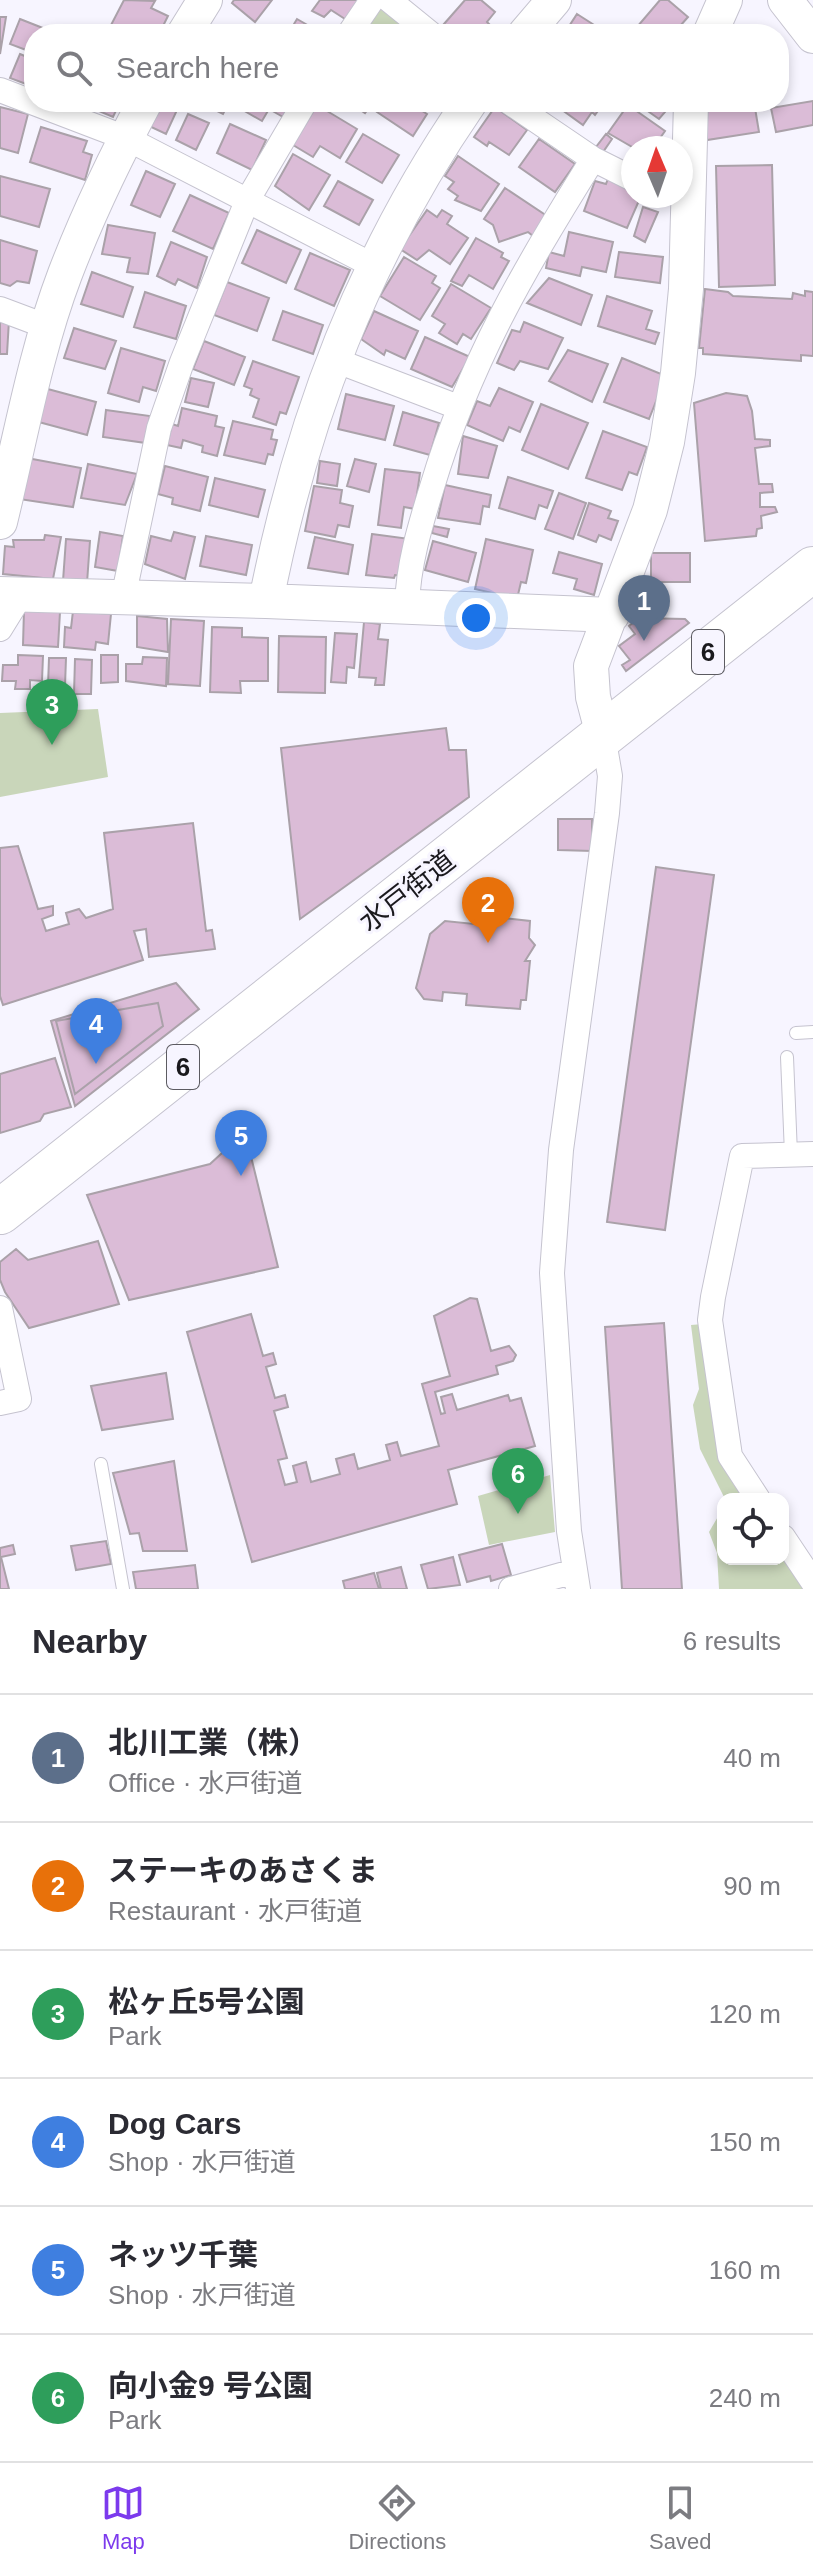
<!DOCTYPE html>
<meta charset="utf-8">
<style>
:root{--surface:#fff;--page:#f7f7f7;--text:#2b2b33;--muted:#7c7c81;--line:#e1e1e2;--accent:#7c3aed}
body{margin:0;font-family:Arial,"Noto Sans JP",sans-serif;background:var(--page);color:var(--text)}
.controls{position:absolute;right:24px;bottom:24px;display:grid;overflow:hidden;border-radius:16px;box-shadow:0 4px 12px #0003}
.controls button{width:72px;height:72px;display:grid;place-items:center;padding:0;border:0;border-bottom:2px solid var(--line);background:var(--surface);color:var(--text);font:40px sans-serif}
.compass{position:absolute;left:621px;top:136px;width:72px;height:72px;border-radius:50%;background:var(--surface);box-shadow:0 4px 12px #0003;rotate:358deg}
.you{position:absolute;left:476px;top:618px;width:28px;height:28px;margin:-20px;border:6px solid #fff;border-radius:50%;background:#1a73e8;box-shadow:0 0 0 12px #1a73e833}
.badge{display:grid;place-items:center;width:52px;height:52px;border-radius:50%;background:var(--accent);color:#fff;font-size:26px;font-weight:700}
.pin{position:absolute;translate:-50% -66px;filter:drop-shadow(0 2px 4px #0008)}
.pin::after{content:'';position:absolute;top:42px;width:28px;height:24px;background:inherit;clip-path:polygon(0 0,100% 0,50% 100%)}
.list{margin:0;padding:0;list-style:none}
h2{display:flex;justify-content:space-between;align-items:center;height:104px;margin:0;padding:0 32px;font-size:34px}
h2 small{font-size:26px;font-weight:400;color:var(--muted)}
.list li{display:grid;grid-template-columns:52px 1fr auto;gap:24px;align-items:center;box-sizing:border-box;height:128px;padding:0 32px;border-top:2px solid var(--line)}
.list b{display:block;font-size:30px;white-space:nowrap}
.list p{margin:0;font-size:26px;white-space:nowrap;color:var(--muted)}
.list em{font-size:26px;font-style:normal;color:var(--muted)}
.icon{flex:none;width:44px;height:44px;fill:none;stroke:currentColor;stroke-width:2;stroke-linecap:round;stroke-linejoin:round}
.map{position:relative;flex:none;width:813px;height:1589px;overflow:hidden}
.search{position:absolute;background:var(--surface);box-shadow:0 4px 12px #0003;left:24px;right:24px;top:24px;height:88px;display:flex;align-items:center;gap:20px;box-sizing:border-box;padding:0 28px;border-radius:32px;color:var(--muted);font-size:30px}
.sheet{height:872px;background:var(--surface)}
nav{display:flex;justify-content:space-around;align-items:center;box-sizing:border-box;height:112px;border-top:2px solid var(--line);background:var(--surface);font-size:22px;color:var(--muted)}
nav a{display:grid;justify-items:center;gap:4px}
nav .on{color:var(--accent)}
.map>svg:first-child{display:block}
</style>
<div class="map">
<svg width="813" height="1589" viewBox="0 0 813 1589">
<rect width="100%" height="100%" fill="#f7f5ff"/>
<path fill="#c9d6ba" d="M380,7L419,34H359Z
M98,709L108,777L0,797V713Z
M703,1324L747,1499H725L700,1449L693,1405L699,1389L691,1325Z
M550,1475L555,1532L489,1545L478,1496Z
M723,1508V1559H783V1552L808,1589H719L717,1553L709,1532Z"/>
<path fill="#dbbcd7" stroke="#aaa1a9" stroke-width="2" d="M124,0L155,1L151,8L168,16L160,32L125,34L110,27Z
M234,0H272L255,22L232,3Z
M320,0H361L345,19L331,10L324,17L312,11Z
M465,0H481L495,12L487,22L493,28L488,34H456L444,24Z
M660,0H668L688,17L673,34H631Z
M577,14L602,30L608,34H564Z
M0,17H6L0,54Z
M20,19L58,34H34V53L10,44Z
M297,19L323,34H288Z
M20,54L34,60V87L10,78Z
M813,101V125L776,132L771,108Z
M78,102H120L113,117Z
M160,102L177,110L166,134L147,125Z
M199,102H229L223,114Z
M245,102H292L283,117L269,109L262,121L241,109Z
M349,102H373L365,113Z
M384,102H408L427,114L413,136L377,112Z
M561,102H599L597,106L600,108L595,115L592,112L583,125L558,107Z
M651,102L665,112L659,119L645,109Z
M754,102L759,132L707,140L702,110Z
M317,105L357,129L340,158L320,146L313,157L293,145Z
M628,105L665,131L653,148H634L608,133Z
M0,107L28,114L18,153L0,148Z
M495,107L527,130L509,155L489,142L487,146L474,137Z
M188,114L209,123L196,150L176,140Z
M230,124L266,140L252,170L217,153Z
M41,127L87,141L83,152L92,155L85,180L30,162Z
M363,134L399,155L382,183L346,162Z
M606,134L612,139L603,152L596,147Z
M539,139L575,164L555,192L519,167Z
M293,154L330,175L309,210L275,186Z
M458,156L499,184L481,211L455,200L458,196L448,189L454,182L445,176Z
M772,165L775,285L719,287L716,166Z
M146,171L175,184L160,217L131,205Z
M0,176L50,189L39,227L0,216Z
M609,176L633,188V196H641L627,228L584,211L595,181L606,184Z
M338,181L373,200L359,225L324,206Z
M505,188L547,216L533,236L528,232L499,242L493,225L484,219Z
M190,195L229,213L213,249L173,231Z
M643,207L658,212L645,242L634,236Z
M427,210L437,217L442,210L452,216L447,224L468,238L450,264L429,250L417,260L400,249Z
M108,225L155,233L148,274L127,272L130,258L102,254Z
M257,230L301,250L286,283L242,263Z
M569,232L613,242L606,272L582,267L580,276L546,268L549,252L564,256Z
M476,238L503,253L501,257L509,261L493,289L469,275L462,286L451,281Z
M0,240L37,251L29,283L17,281L10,286L0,283Z
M171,242L207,257L197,288L178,279L175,285L157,276Z
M619,252L663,257L660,283L615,277Z
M310,253L350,270L334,306L295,289Z
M404,257L436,276L432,283L440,288L420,320L380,296Z
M92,272L133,287L123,317L81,304Z
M549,278L592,295L581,325L527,303Z
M227,282L269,298L257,331L214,315Z
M451,284L491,308L471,339L463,334L457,344L439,333L445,324L432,316Z
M705,289L728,292L733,296L792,299L793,293L805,296V291L813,292V356L801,355V361L703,354V348H699Z
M145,292L186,306L176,339L134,327Z
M607,296L652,311L646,329L659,333L655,344L598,326Z
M283,311L323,325L313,354L273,340Z
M374,311L418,331L405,359L386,350L384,355L361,339Z
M0,320H9L7,354H0Z
M524,322L563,338L548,369L520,361L514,370L497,363L512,330L520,332Z
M74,328L116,341L105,369L64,358Z
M425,337L470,357L452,387L411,369Z
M204,341L245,357L234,385L193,369Z
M121,348L165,361L156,391L143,387L139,402L108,393Z
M568,350L608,364L592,402L549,381Z
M622,358L666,376L649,419L604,402Z
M253,361L299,377L286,414L280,412L276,425L253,417L259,399L250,395L252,389L244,386Z
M191,378L214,383L208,407L185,402Z
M44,388L96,402L87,435L35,421Z
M499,388L533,402L520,432L509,427L503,441L467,425L477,401L490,406Z
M726,393L747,396L752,411L755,439L770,440V446L755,448L759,484H772L773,492L760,493V507H775L777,512L761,516L762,528L757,529L756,536L705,541L694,403Z
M346,394L394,406L385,440L338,429Z
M541,404L588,423L568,469L522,450Z
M182,408L217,416L215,426L224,428L217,456L202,452L203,446L183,440L181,448L167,445L172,424L178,426Z
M106,410L150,416L146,443L103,437Z
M403,412L439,423L430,455L394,445Z
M233,421L273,430L271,439L277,440L273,455L268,454L265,464L224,455Z
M603,431L647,447L637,475L629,472L622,490L586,478Z
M463,436L497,446L488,478L458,474Z
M27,458L81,468L73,507L19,499Z
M355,459L376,464L369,492L347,486Z
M320,461L340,464L337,486L317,483Z
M88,464L137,474L125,505L81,498Z
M165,466L208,477L200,511L172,504L173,498L158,494Z
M385,469L420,473L415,509L404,507L401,528L378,525Z
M508,477L553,491L547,508L539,505L535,519L499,508Z
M215,478L265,490L258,517L209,505Z
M445,485L491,495L489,507L483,506L480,524L438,518Z
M314,486L342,490L340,503L353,506L349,527L338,525L335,537L305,531Z
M559,493L586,503L573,539L545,529Z
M589,503L611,511L608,518L618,521L611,540L599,535L596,542L578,535Z
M433,526L449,529L447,537L432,533Z
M100,532L123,536L118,571L95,567Z
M174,532L195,537L185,579L145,564L151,536L171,541Z
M372,534L410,539L405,576L395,575L394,578L366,575Z
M45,535L61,537L53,579L3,574L5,546L14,547L13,540H44Z
M206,536L252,545L246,575L200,566Z
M315,537L353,545L348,574L308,568Z
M66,539L90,541L87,583L63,581Z
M486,539L533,550L526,583L521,582L517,599L475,589Z
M433,541L476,553L468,582L425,570Z
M559,552L602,564L594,595L574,589L577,579L553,573Z
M651,553H690V582H651Z
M24,610L60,612L58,647L23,645Z
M73,611L111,614L108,644L96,642L95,650L64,647L65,627L71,628Z
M137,616L167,619L168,652L137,647Z
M639,618L685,619L689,623L626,671L622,665L630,660L619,646L635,634L629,626Z
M171,619L204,621L200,686L168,684Z
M364,622L380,624L378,639L388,640L384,685H375L376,678L359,677Z
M212,627L242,628V637L268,638V681H240L241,693L210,692Z
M335,633L357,634L354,668L347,667L346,683L331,682Z
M279,636L326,637L325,693L278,692Z
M18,655L43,656L42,681L30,680V689H15L16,681H2L3,665H18Z
M101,655H118V682L101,683Z
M143,657L167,658L166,686L126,681V664H142Z
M49,658H66L65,686H48Z
M75,659L92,660L91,694H74Z
M446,728L449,750H466L469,797L300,919L281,748Z
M558,819H592V851L558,850Z
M193,823L206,931L212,930L215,949L149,957L146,929L134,931L143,960L3,1005L0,996V848L18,846L38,909L53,906V915L42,919L46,931L69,924L66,913L79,909L86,918L113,909L104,833Z
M656,867L714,875L665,1230L607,1222Z
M494,917L530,921L529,938L535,945L525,961H530L526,1000H521L520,1009L466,1005L467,994L443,992L442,1001L424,999L416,988L430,934L445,921L493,926Z
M176,983L199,1009L75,1106L51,1021Z
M158,1003L163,1026L75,1094L56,1021Z
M55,1058L71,1107L44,1114L40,1121L0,1133V1074Z
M245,1132L278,1267L129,1300L87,1195L210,1164Z
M98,1241L119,1304L29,1328L5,1292L0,1280V1262L16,1249L28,1260Z
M470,1298L477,1299L491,1351L509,1346L516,1355L513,1361L496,1366L498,1374L435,1392L441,1414L445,1413L441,1397L452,1394L457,1410L508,1395L510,1401L521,1398L535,1446L448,1470L457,1504L252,1562L187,1332L251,1314L263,1356L273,1353L276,1364L266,1367L275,1398L285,1395L288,1407L274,1411L287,1458L278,1460L285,1485L297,1482L293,1466L306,1462L311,1482L340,1474L336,1459L354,1454L358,1469L390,1460L386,1445L397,1442L401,1456L439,1446L422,1384L450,1376L434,1316Z
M664,1323L682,1589H622L605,1327Z
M166,1373L173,1419L102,1430L91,1386Z
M174,1461L187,1551H143L139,1533L130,1534L113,1473Z
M106,1541L111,1564L76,1570L71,1546Z
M502,1544L511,1575L491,1581L490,1576L467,1582L459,1555Z
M13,1545L15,1554L1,1557L9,1589H0V1548Z
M453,1557L460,1585L428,1589L421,1565Z
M195,1565L198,1589H136L133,1572Z
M401,1567L407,1589H381L377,1573Z
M374,1573L379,1589H345L343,1581Z"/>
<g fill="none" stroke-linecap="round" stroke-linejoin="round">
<g stroke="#c5c3cf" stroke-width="14">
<path id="lane" d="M796,1033L813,1032
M787,1057L791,1154
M101,1464L123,1589"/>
</g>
<g stroke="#c5c3cf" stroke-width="26">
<path id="street" d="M389,0L431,34
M349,34L372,0
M0,90L126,138L372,265
M509,102L593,159L633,179
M0,309L48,327
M332,359L458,407
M123,598L159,428L182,362L247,201L305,102
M407,606C408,565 420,526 432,487C470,361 524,269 593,159
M0,629L21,595
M0,1308L19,1399L0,1403
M758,1499L730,1456L710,1320L713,1297L742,1156L813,1154
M783,1537L813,1582
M511,1589L575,1571
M578,1589L569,1531L552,1273L561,1150L607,813L610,776L603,735"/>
</g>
<g stroke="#c5c3cf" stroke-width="36">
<path id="secondary" d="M785,0L813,36
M184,34L205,0
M525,34L554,0
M710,34L725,0
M0,522C20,440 35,353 65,274C88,214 115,158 145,102
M0,594L266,601L612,615
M266,601C302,418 364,256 470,102
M603,735L593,697L591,666L650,510L667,442L678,373L686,289L691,102"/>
</g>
<g stroke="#c5c3cf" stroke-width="46">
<path id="highway" d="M0,1212L813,569"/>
</g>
<use href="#lane" stroke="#fff" stroke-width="12"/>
<use href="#street" stroke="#fff" stroke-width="24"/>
<use href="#secondary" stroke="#fff" stroke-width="34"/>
<use href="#highway" stroke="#fff" stroke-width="44"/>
</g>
<g text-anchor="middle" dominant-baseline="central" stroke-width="6" stroke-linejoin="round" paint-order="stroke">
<g fill="#f7f5ff" stroke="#5c5b61" stroke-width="2">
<rect x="692" y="630" width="32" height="44" rx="6"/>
<rect x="167" y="1045" width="32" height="44" rx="6"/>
</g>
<g font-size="26" font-weight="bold" fill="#1a191d">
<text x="708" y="652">6</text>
<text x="183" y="1067">6</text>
</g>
<g font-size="28" fill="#1a191d" stroke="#f7f5ff">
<text transform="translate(407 891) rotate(-38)">水戸街道</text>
</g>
</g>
</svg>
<div class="controls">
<button><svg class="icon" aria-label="locate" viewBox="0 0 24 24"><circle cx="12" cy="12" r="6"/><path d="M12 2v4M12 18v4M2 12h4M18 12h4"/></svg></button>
</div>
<svg class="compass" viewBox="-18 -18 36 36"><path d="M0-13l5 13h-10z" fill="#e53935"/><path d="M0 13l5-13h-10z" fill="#7c7c81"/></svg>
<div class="you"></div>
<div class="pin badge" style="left:644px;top:641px;background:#5c6f8a">1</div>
<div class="pin badge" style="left:488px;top:943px;background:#e8710a">2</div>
<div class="pin badge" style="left:52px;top:745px;background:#2e9e5b">3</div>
<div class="pin badge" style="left:96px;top:1064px;background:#3f7fe0">4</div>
<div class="pin badge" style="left:241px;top:1176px;background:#3f7fe0">5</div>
<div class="pin badge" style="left:518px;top:1514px;background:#2e9e5b">6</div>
<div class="search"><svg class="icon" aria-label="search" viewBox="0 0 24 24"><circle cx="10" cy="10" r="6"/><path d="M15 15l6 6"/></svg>Search here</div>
</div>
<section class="sheet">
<h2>Nearby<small>6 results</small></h2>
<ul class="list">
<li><span class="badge" style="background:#5c6f8a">1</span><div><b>北川工業（株）</b><p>Office · 水戸街道</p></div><em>40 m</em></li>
<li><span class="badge" style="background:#e8710a">2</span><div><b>ステーキのあさくま</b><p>Restaurant · 水戸街道</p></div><em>90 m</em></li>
<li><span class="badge" style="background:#2e9e5b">3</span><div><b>松ヶ丘5号公園</b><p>Park</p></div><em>120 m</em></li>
<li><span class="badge" style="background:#3f7fe0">4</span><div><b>Dog Cars</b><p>Shop · 水戸街道</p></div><em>150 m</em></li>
<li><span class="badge" style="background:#3f7fe0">5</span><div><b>ネッツ千葉</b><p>Shop · 水戸街道</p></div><em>160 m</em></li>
<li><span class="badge" style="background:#2e9e5b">6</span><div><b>向小金9 号公園</b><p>Park</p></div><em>240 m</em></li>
</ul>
</section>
<nav>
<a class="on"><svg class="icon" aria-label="map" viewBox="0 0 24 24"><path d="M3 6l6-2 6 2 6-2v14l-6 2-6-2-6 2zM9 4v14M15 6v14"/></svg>Map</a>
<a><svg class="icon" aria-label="directions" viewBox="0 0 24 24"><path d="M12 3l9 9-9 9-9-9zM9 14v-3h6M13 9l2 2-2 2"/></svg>Directions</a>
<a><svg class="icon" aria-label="saved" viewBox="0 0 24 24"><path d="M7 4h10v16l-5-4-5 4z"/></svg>Saved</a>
</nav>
